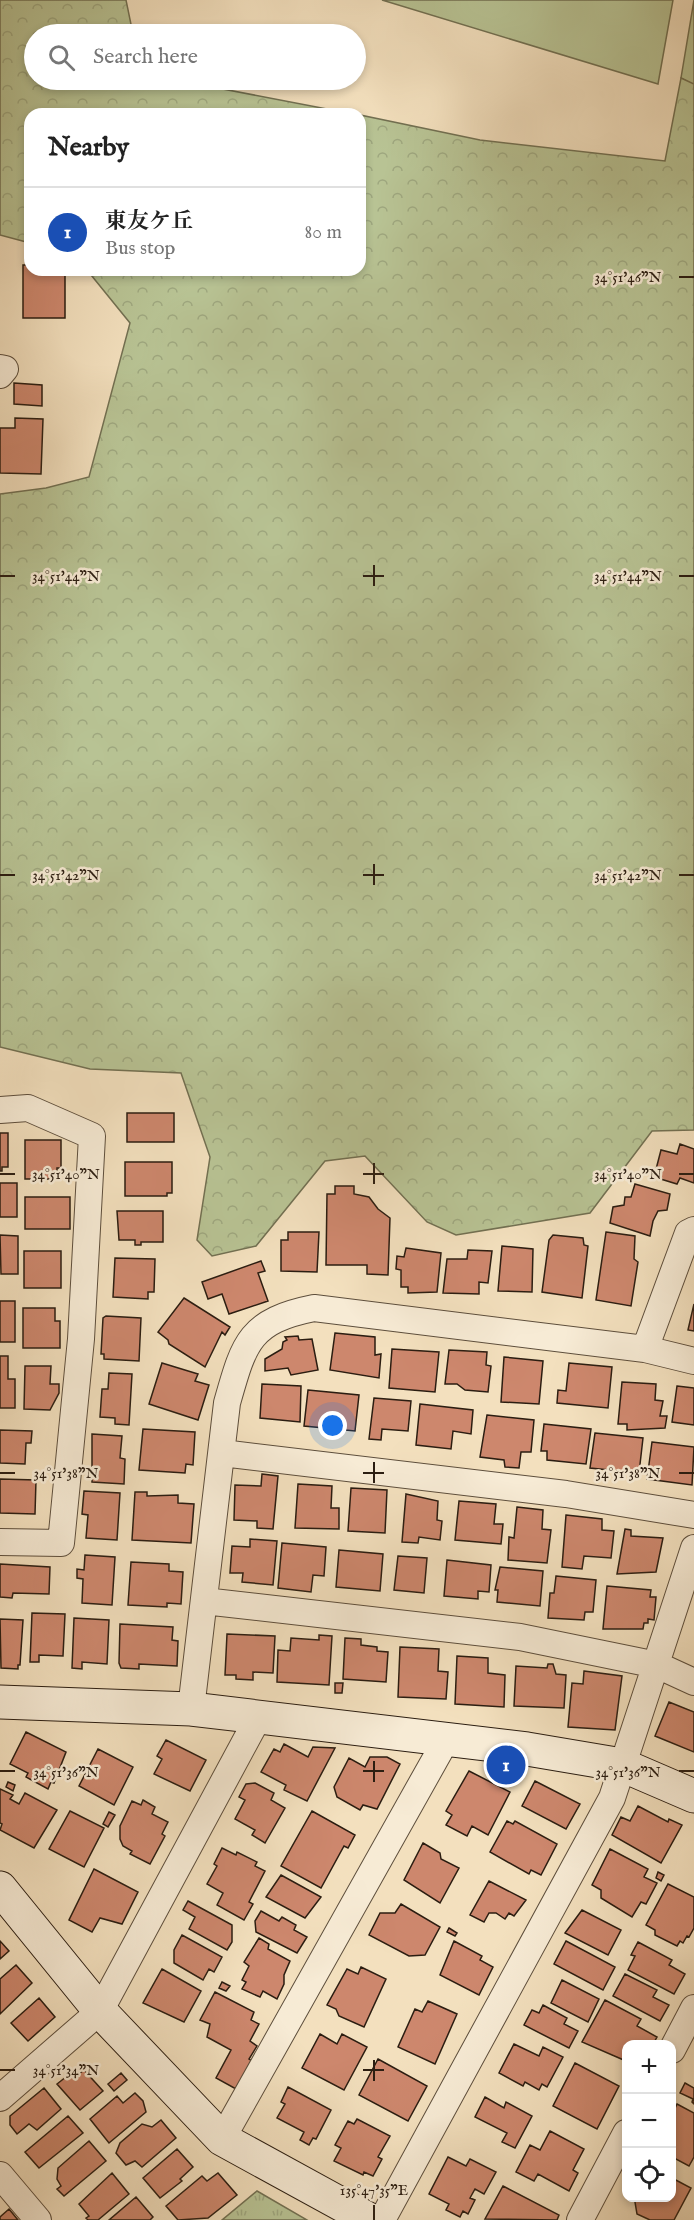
<!DOCTYPE html>
<meta charset="utf-8">
<style>
:root{--surface:#fff;--page:#f6f6f6;--text:#222;--muted:#767676;--line:#e0e0e0;--accent:#8f2418}
body{margin:0;font-family:"IM FELL English","Noto Serif JP",serif;background:var(--page);color:var(--text)}
.controls{position:absolute;right:18px;bottom:18px;display:grid;overflow:hidden;border-radius:12px;box-shadow:0 3px 9px #0003}
.controls button{width:54px;height:54px;display:grid;place-items:center;padding:0;border:0;border-bottom:2px solid var(--line);background:var(--surface);color:var(--text);font:30px sans-serif}
.you{position:absolute;left:333px;top:1426px;width:21px;height:21px;margin:-15px;border:4px solid #fff;border-radius:50%;background:#1a73e8;box-shadow:0 0 0 9px #1a73e833}
.badge{display:grid;place-items:center;width:39px;height:39px;border-radius:50%;background:var(--accent);color:#fff;font-size:20px;font-weight:700}
.pin{position:absolute;translate:-50% -50%;border:3px solid #fff;box-shadow:0 2px 6px #0006}
.list{margin:0;padding:0;list-style:none}
h2{display:flex;justify-content:space-between;align-items:center;height:78px;margin:0;padding:0 24px;font-size:26px}
h2 small{font-size:20px;font-weight:400;color:var(--muted)}
.list li{display:grid;grid-template-columns:39px 1fr auto;gap:18px;align-items:center;box-sizing:border-box;height:90px;padding:0 24px;border-top:2px solid var(--line)}
.list b{display:block;font-size:22px;white-space:nowrap}
.list p{margin:0;font-size:20px;white-space:nowrap;color:var(--muted)}
.list em{font-size:20px;font-style:normal;color:var(--muted)}
.icon{flex:none;width:33px;height:33px;fill:none;stroke:currentColor;stroke-width:2;stroke-linecap:round;stroke-linejoin:round}
.map{position:relative;flex:none;width:694px;height:2220px;overflow:hidden}
.search{position:absolute;background:var(--surface);box-shadow:0 3px 9px #0003;left:24px;top:24px;width:342px;height:66px;display:flex;align-items:center;gap:15px;box-sizing:border-box;padding:0 21px;border-radius:33px;color:var(--muted);font-size:22px}
.panel{position:absolute;background:var(--surface);box-shadow:0 3px 9px #0003;left:24px;top:108px;width:342px;height:168px;border-radius:18px}
.map>svg:first-child{display:block}
</style>
<div class="map">
<svg width="694" height="2220" viewBox="0 0 694 2220">
<defs>
<pattern id="forest-crowns" width="20" height="18" patternUnits="userSpaceOnUse" patternTransform="scale(1.5)"><rect width="20" height="18" fill="#b8c394"/><path d="M2 6a3 3 0 1 1 6 0M12 15a3 3 0 1 1 6 0" fill="none" stroke="#9ea77f"/></pattern>
<pattern id="park-tufts" width="24" height="20" patternUnits="userSpaceOnUse" patternTransform="scale(1.5)"><rect width="24" height="20" fill="#b8c394"/><path d="M3 7l-1-3M5 7V3M7 7l1-3M15 17l-1-3M17 17v-4M19 17l1-3" fill="none" stroke="#9ea77f"/></pattern>
</defs>
<rect width="100%" height="100%" fill="#f3e0be"/>
<filter id="stains"><feTurbulence type="fractalNoise" baseFrequency=".00333" numOctaves="4"/><feColorMatrix values="0 0 0 0 .2 0 0 0 0 .09 0 0 0 0 .02 0 0 0 .5 -.17"/></filter>
<radialGradient id="worn" r=".72"><stop offset=".6" stop-color="#630" stop-opacity="0"/><stop offset="1" stop-color="#630" stop-opacity=".3"/></radialGradient>
<path fill="#b8c394" stroke="#727052" stroke-width="1.5" d="M382,0H673L658,84Z
M694,0V85L681,78Z"/>
<path fill="url(#forest-crowns)" stroke="#727052" stroke-width="1.5" d="M0,0H126L133,34H34V80H176L353,114H30V243L0,235Z
M681,78L694,84V1130L652,1131L590,1213L456,1235L427,1222L365,1156L325,1161L256,1246L212,1256L197,1240L210,1157L181,1073L90,1069L0,1047V494L46,488L89,477L130,323L87,270H360V115L480,140L665,161Z"/>
<path fill="url(#park-tufts)" stroke="#727052" stroke-width="1.5" d="M257,2191L307,2220H222Z"/>
<path fill="#cd876d" stroke="#2b1d11" stroke-width="1.5" d="M23,265H30V270H65V318H23Z
M14,383L42,385V406L14,404Z
M15,418L43,419L41,474L0,473V428H15Z
M127,1113H174V1142H127Z
M0,1133H8V1167H2V1171H0Z
M25,1140H61V1168H57V1179H25Z
M680,1144L694,1149V1183L680,1178L677,1184L654,1177L661,1150L677,1154Z
M125,1162H172V1193H167V1196H125Z
M0,1183H17V1217H0Z
M635,1184L670,1194L667,1210L658,1211L653,1221L650,1236L610,1223L613,1207L624,1205L625,1197H631Z
M335,1186H354V1194L369,1197L378,1209L390,1218L388,1275L367,1274V1265H326L327,1194H335Z
M25,1197H70V1229H25Z
M117,1211H163V1242H141V1245H135V1240H119Z
M288,1232H319L317,1272L281,1271V1240H288Z
M606,1232L635,1236L634,1259L638,1262L631,1306L596,1300Z
M0,1235L18,1236V1274H1Z
M553,1235L583,1238L584,1245L588,1246L582,1298L542,1292L549,1240Z
M502,1246L533,1249L532,1292L498,1291Z
M406,1248L441,1253L437,1292L408,1293V1287H401V1270L396,1269L397,1256L404,1257Z
M468,1250L492,1251L488,1283L479,1282V1294L443,1293L447,1259H467Z
M24,1251H61V1288H24Z
M115,1258L155,1259L154,1292H148V1299L113,1297Z
M261,1261L265,1271L258,1273L268,1301L229,1314L222,1294L208,1299L202,1282Z
M184,1298L230,1327L225,1335L222,1332L205,1367L169,1344L168,1340L158,1332Z
M0,1301H15V1342H0Z
M694,1304V1331L688,1330Z
M23,1308H55V1321H60V1348H23Z
M106,1316L141,1318L139,1361L104,1359V1354H101L103,1318Z
M335,1333L375,1337V1355L381,1354L379,1378L330,1370Z
M298,1336L299,1340L312,1339L318,1370L291,1375L288,1368L265,1371V1359L282,1349L283,1342L287,1340L285,1337Z
M392,1349L439,1352L435,1392L389,1388Z
M449,1350L487,1352L486,1365L491,1366L488,1392L465,1390L457,1384H445Z
M0,1356H8V1379H15V1408H0Z
M504,1357L543,1361L539,1404L501,1402Z
M162,1363L198,1374L195,1381L209,1385L198,1420L149,1404Z
M569,1363L612,1367L608,1408L557,1403L558,1390L566,1391Z
M25,1366H51L50,1384H59V1393L50,1410L24,1409Z
M109,1373L132,1374L129,1425L115,1424V1418L100,1417L102,1389H108Z
M622,1382L656,1384L655,1400L663,1401L660,1416H667L665,1428L627,1430V1424H618Z
M262,1384L301,1386L300,1422L260,1418Z
M677,1386L694,1388V1425L672,1422Z
M308,1390L359,1395L355,1431L304,1426Z
M374,1398L411,1401L408,1431L382,1429L381,1440L369,1439Z
M420,1404L473,1410L471,1434L453,1431L451,1449L416,1445Z
M487,1415L534,1420L531,1452H521L519,1468L505,1467L504,1460L480,1457Z
M544,1424L591,1429L586,1464L547,1460V1451H541Z
M143,1429L195,1432L193,1465L186,1464L185,1473L139,1470Z
M0,1430L32,1431L31,1443H26L25,1464L0,1463Z
M595,1433L643,1438L639,1473L590,1468Z
M92,1434L122,1436L120,1458L125,1459L124,1484L92,1482Z
M652,1442L694,1447L692,1485L647,1479Z
M262,1474L278,1476L273,1529L257,1528V1521L234,1520L235,1485L261,1486Z
M0,1479L36,1480L35,1514L0,1513Z
M298,1484L332,1486L331,1508H339V1529L295,1528Z
M351,1488L387,1490L385,1533L348,1531Z
M84,1491L120,1493L117,1540L86,1538L88,1515L82,1514Z
M135,1492H147V1496L178,1495V1503L194,1504L191,1543L132,1540Z
M406,1494L438,1501L437,1520L442,1521L440,1540L419,1537L418,1543L402,1542Z
M459,1501L496,1504L494,1524H503L501,1544L455,1540Z
M517,1507L543,1510L542,1529L551,1530L547,1563L508,1560L509,1537L514,1538Z
M566,1515L602,1519V1530L614,1531L611,1558L584,1556L582,1569L562,1567Z
M625,1529L631,1530V1536L663,1538L656,1572L617,1574Z
M250,1539L277,1541L273,1585L242,1582L243,1573H230L232,1546L250,1547Z
M282,1543L326,1547L324,1576L313,1575L311,1592L278,1588Z
M339,1550L383,1554L380,1591L336,1587Z
M85,1555L115,1557L112,1605L82,1603L83,1579L77,1578V1569L84,1570Z
M398,1556L427,1558L424,1593L394,1590Z
M447,1560L491,1565L489,1592L478,1591V1599L444,1596Z
M131,1562L169,1564V1571L183,1572L181,1604L167,1603V1607L128,1605Z
M0,1564L50,1567L49,1594L13,1593L12,1598L0,1597Z
M500,1567L543,1571L540,1606L497,1602L498,1590H495Z
M556,1576L596,1580L593,1612H585L584,1620L548,1618L550,1593H554Z
M607,1586L651,1590L650,1597H656L654,1620L648,1619V1623H644L643,1629H603Z
M32,1613L65,1614L63,1656L39,1655V1662H30Z
M74,1618L109,1620L107,1664L82,1662V1669L72,1668Z
M0,1619L23,1620L20,1665H18V1669L1,1668Z
M120,1624L173,1627L172,1640L178,1641L177,1666L139,1664V1669L121,1668L119,1663Z
M227,1634L275,1636L273,1673L253,1672V1680L236,1679V1675H225Z
M319,1635L332,1636L329,1685L277,1682L278,1650L290,1651L291,1638L319,1640Z
M345,1638L361,1639V1645L377,1647V1651L388,1652L386,1682L343,1679Z
M400,1647L439,1649L438,1671L448,1672L446,1699L398,1697Z
M457,1656L488,1658V1673L505,1675L504,1707L455,1704Z
M548,1664H553L556,1674L566,1675L564,1708L514,1706L516,1666L547,1668Z
M584,1671L622,1676L615,1730L568,1727L572,1683L583,1684Z
M335,1683H343L342,1693H335Z
M669,1702L694,1712V1752L655,1736Z
M26,1732L66,1752L54,1783L51,1782L48,1789L26,1777L28,1773L10,1764Z
M166,1740L206,1760L190,1791L154,1774L162,1759L157,1756Z
M284,1744L308,1757L313,1747L335,1748L307,1801L284,1790L286,1785L261,1772L274,1749L280,1752Z
M98,1749L133,1767L114,1805L79,1786Z
M370,1757H387L400,1764L377,1809L363,1805L360,1810L337,1797L334,1787L349,1758L365,1767Z
M469,1771L510,1792L488,1835L472,1826L467,1836L446,1825L452,1815L446,1811Z
M535,1781L580,1804L566,1829L522,1806Z
M8,1782L15,1785L13,1791L6,1787Z
M255,1783L274,1793L271,1800L285,1808L265,1843L252,1835L255,1830L235,1819L245,1800L239,1797L246,1784Z
M0,1789L13,1795L10,1799L19,1804L25,1793L57,1810L34,1848L0,1830L2,1824L0,1823Z
M143,1800L155,1807L152,1814L168,1822L162,1834L165,1836L150,1864L130,1854L132,1851L123,1846L120,1839V1826L132,1801L141,1805Z
M638,1806L668,1822L669,1819L682,1825L661,1863L612,1835L621,1817L630,1821Z
M70,1811L104,1828L84,1867L49,1849Z
M312,1811L355,1835L348,1848L344,1846L321,1888L281,1866Z
M109,1812L115,1815L108,1827L103,1824Z
M507,1821L513,1824L515,1821L557,1844L541,1875L531,1870L529,1874L490,1852Z
M423,1843L440,1853L441,1859L459,1868L440,1903L404,1880Z
M222,1848L236,1855L237,1852L257,1862L255,1866L265,1871L249,1902L253,1904L244,1920L217,1905L223,1893L207,1884L217,1866L214,1864Z
M610,1849L648,1869L644,1877L657,1883L646,1904L641,1902L632,1917L601,1898V1890L592,1885Z
M94,1869L138,1892L122,1924L100,1918L92,1932L69,1920Z
M658,1872L664,1875L661,1881L656,1878Z
M281,1875L321,1897L305,1918L266,1897Z
M489,1881L526,1900L514,1916L509,1913L505,1919L496,1913H489L484,1922L470,1915Z
M668,1884L694,1897V1928L689,1937L687,1936L683,1943L680,1941L677,1946L655,1935V1930L646,1925Z
M188,1901L232,1925V1942L227,1950L189,1929L195,1917L183,1910Z
M401,1904L440,1927L425,1955L409,1956L369,1935L380,1913H395Z
M582,1910L621,1930L608,1955L565,1933Z
M261,1911L279,1921L282,1917L296,1925L294,1930L307,1937L297,1953L256,1932L255,1921Z
M449,1928L457,1933L455,1936L447,1932Z
M182,1935L222,1957L214,1972L209,1969L203,1980L174,1963V1950Z
M259,1938L269,1944L268,1949L290,1961L284,1975V1984L277,1999L263,1991L260,1997L242,1989L246,1982L242,1980L249,1966L244,1962Z
M0,1941L9,1951L0,1959Z
M454,1941L482,1956L480,1960L493,1967L479,1995L440,1975Z
M566,1941L615,1967L603,1990L554,1964Z
M638,1942L672,1960L669,1965L685,1974L674,1994L628,1970L635,1956L631,1955Z
M16,1965L32,1983L0,2014V1979Z
M361,1967L386,1979L364,2027L339,2016L336,2009L327,2005L347,1969L358,1974Z
M162,1969L201,1991L184,2022L143,2003Z
M625,1974L657,1990L653,1997L669,2005L660,2021L613,1996Z
M562,1980L599,1999L588,2022L551,2003Z
M222,1982L230,1986L226,1991L219,1988Z
M215,1992L254,2012L251,2020L259,2024L250,2041L257,2046L249,2059L252,2061L236,2089L216,2078L231,2050L207,2037L210,2024L200,2020Z
M39,1998L55,2017L28,2041L11,2023Z
M605,2000L641,2019L637,2026L657,2037L653,2044H626V2061L582,2042Z
M428,2001L457,2014L435,2064L398,2047L415,2009L422,2012Z
M543,2005L567,2018L564,2024L578,2031L569,2048L524,2025L532,2010L539,2013Z
M320,2034L337,2044L342,2034L367,2047L344,2090L302,2068Z
M514,2044L539,2056L543,2047L563,2057L547,2087L542,2084L539,2090L525,2082L523,2086L499,2073Z
M378,2059L427,2086L408,2121L359,2095Z
M575,2063L619,2086L597,2129L553,2106Z
M84,2070L103,2091L80,2110L57,2084L71,2073L75,2077Z
M121,2073L127,2080L114,2091L108,2084Z
M685,2083L694,2088V2104L692,2102L693,2099L680,2093Z
M288,2087L331,2110L316,2139L313,2138L309,2145L300,2140L304,2132L277,2118L285,2104L281,2102Z
M44,2088L61,2109L37,2130L29,2124L17,2134L10,2125V2116Z
M135,2093L143,2101L146,2112L109,2143L90,2119L117,2096L123,2103Z
M485,2097L504,2108L506,2102L532,2116L515,2148L502,2142L507,2133L475,2117Z
M677,2104L694,2113V2157L689,2166L672,2157L674,2152L672,2151V2115Z
M68,2116L83,2133L39,2168L25,2152Z
M357,2119L390,2136L378,2157L382,2159L373,2176L364,2172L363,2175L334,2161L341,2148L335,2145L348,2121L354,2124Z
M161,2120L176,2138L142,2167L135,2161L126,2165L116,2153L120,2143L142,2124L152,2127Z
M550,2131L584,2149L573,2170L578,2173L569,2191L538,2174L534,2181L516,2172L530,2145L540,2150Z
M89,2141L106,2161L64,2196L57,2189L61,2186L57,2179L58,2168Z
M177,2149L193,2167L180,2179L182,2181L160,2198L143,2178Z
M448,2157L466,2166L470,2159L496,2172L484,2194L475,2189L470,2198L475,2200L468,2214L463,2211L460,2217L446,2210L449,2204L429,2194Z
M112,2173L129,2194L98,2220H88L86,2218L89,2216L79,2204Z
M218,2173L237,2195L208,2218L178,2220L166,2206L202,2176L207,2181Z
M672,2178L691,2188L674,2220H650L637,2214L635,2202L637,2198H672Z
M503,2186L559,2215L557,2220L485,2219Z
M136,2197L153,2217L150,2220H109Z
M9,2209L18,2220H0V2217Z"/>
<g fill="none" stroke-linecap="round" stroke-linejoin="round">
<g stroke="#5d4e3c" stroke-width="28">
<path id="street" d="M0,368L5,369L0,375
M0,1110L28,1108L92,1136L81,1339L61,1543L0,1542
M645,1349L688,1233L694,1230
M222,1453L566,1494L694,1515
M204,1601L520,1637L657,1665L694,1682
M191,1709L227,1403C244,1343 249,1321 314,1308L645,1349L694,1361
M672,2050L694,2008
M0,2098L100,2011L259,1716
M222,2139L446,1740
M0,2175L38,2220
M382,2220L612,1798L694,1548
M580,2220L626,2133"/>
</g>
<g stroke="#2b1d11" stroke-width="35">
<path id="secondary" d="M0,1702L191,1709L527,1749L622,1765L694,1796
M0,1888L100,2011L222,2139L370,2220"/>
</g>
<use href="#street" stroke="#f7ebd5" stroke-width="26"/>
<use href="#secondary" stroke="#f7ebd5" stroke-width="33"/>
</g>
<path fill="none" stroke="#2b1d11" stroke-width="2" d="M679,277H694M374,565V586M0,576H15M363,576H384M679,576H694M374,864V885M0,875H15M363,875H384M679,875H694M374,1163V1184M0,1174H15M363,1174H384M679,1174H694M374,1462V1483M0,1473H15M363,1473H384M679,1473H694M374,1761V1782M0,1771H15M363,1771H384M679,1771H694M374,2060V2081M0,2070H15M363,2070H384M374,2205V2220"/>
<g font-size="15" text-anchor="middle" fill="#2b1d11" stroke="#f7ebd5" stroke-width="5" stroke-linejoin="round" paint-order="stroke">
<text x="628" y="282">34°51'46"N</text>
<text x="66" y="581">34°51'44"N</text>
<text x="628" y="581">34°51'44"N</text>
<text x="66" y="880">34°51'42"N</text>
<text x="628" y="880">34°51'42"N</text>
<text x="66" y="1179">34°51'40"N</text>
<text x="628" y="1179">34°51'40"N</text>
<text x="66" y="1478">34°51'38"N</text>
<text x="628" y="1478">34°51'38"N</text>
<text x="66" y="1777">34°51'36"N</text>
<text x="628" y="1777">34°51'36"N</text>
<text x="66" y="2075">34°51'34"N</text>
<text x="374" y="2195">135°47'35"E</text>
</g>
<rect width="100%" height="100%" filter="url(#stains)"/>
<rect width="100%" height="100%" fill="url(#worn)"/>
</svg>
<div class="controls">
<button>+</button>
<button>−</button>
<button><svg class="icon" aria-label="locate" viewBox="0 0 24 24"><circle cx="12" cy="12" r="6"/><path d="M12 2v4M12 18v4M2 12h4M18 12h4"/></svg></button>
</div>
<div class="you"></div>
<div class="pin badge" style="left:506px;top:1765px;background:#1a4fb4">1</div>
<div class="search"><svg class="icon" aria-label="search" viewBox="0 0 24 24"><circle cx="10" cy="10" r="6"/><path d="M15 15l6 6"/></svg>Search here</div>
<section class="panel">
<h2>Nearby<small></small></h2>
<ul class="list">
<li><span class="badge" style="background:#1a4fb4">1</span><div><b>東友ケ丘</b><p>Bus stop</p></div><em>80 m</em></li>
</ul>
</section>
</div>
